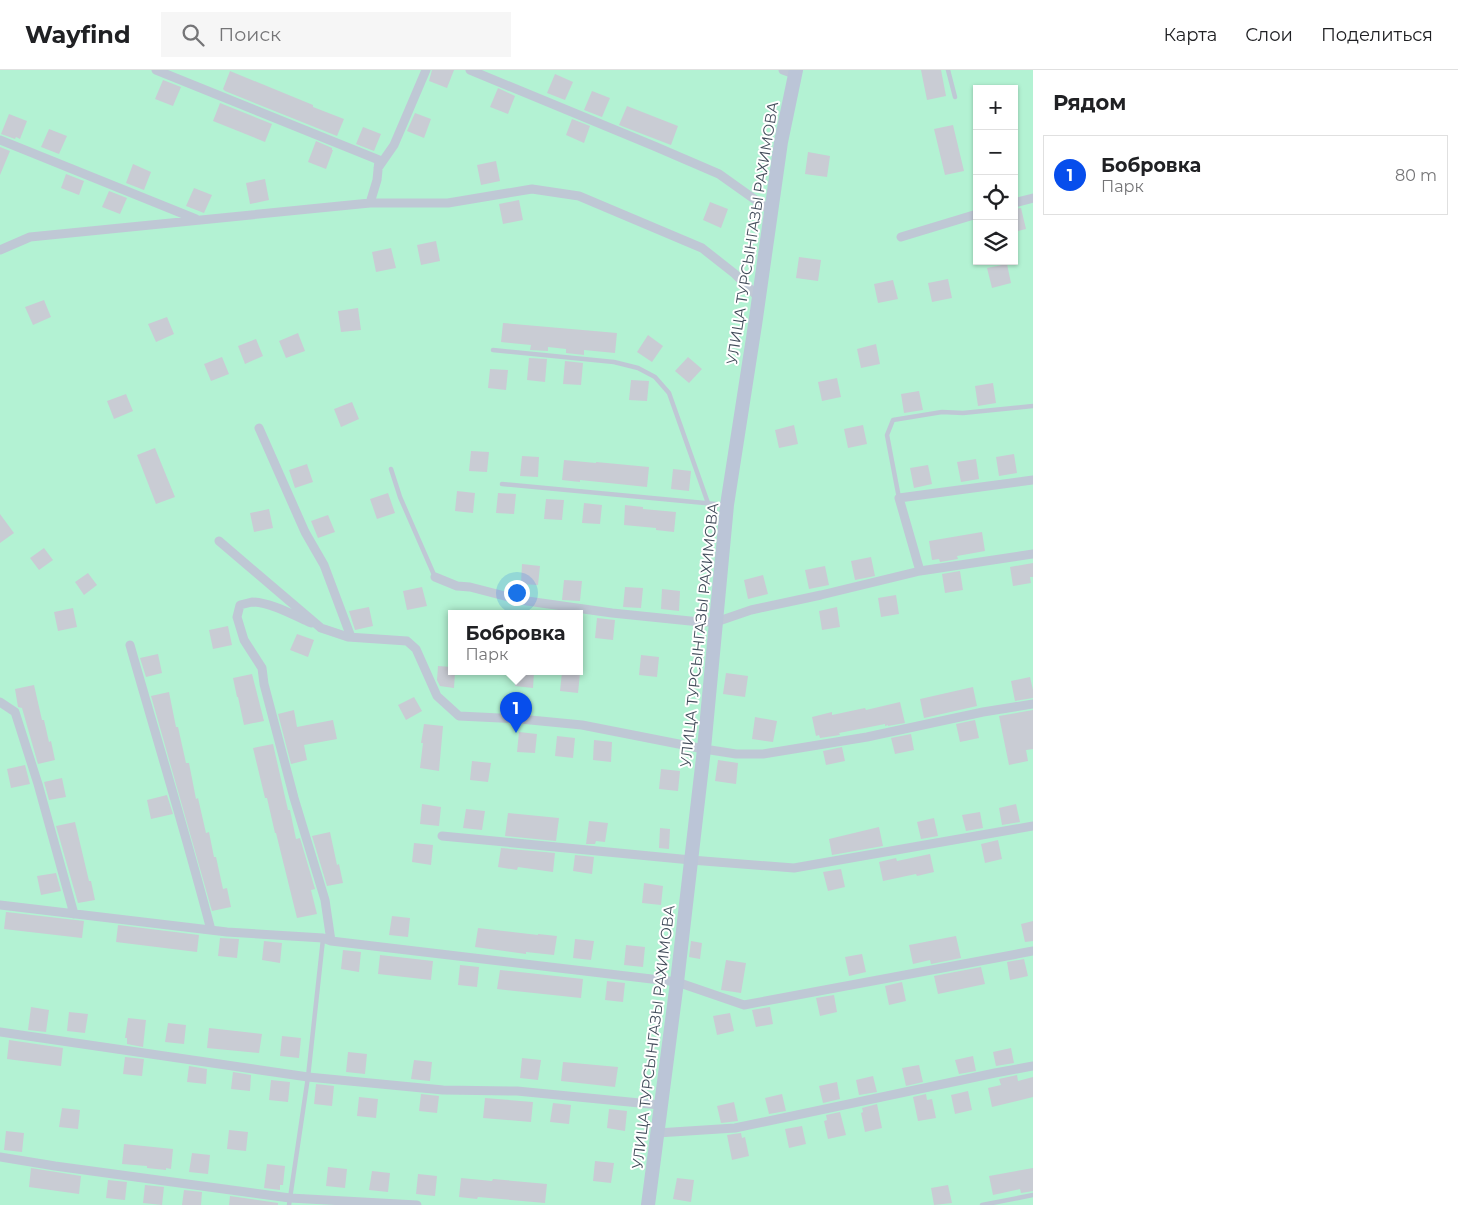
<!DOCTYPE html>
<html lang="ru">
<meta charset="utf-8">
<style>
:root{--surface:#fff;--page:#f6f6f6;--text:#202124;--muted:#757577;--line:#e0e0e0;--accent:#074eec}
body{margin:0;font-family:Montserrat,sans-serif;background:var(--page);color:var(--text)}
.controls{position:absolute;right:15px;top:15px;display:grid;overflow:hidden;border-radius:0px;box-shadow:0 1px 4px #0004}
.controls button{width:45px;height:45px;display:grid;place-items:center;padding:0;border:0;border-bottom:1px solid var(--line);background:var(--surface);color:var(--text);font:25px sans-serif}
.you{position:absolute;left:516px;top:522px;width:18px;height:18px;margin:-12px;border:4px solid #fff;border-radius:50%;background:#1a73e8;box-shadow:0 0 0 8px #1a73e833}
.badge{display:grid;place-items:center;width:32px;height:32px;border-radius:50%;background:var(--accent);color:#fff;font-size:16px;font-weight:700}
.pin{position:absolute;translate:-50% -41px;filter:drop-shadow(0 1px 2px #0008)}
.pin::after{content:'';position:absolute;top:26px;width:18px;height:15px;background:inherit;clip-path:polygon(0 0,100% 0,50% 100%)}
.popup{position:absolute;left:448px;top:540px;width:135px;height:65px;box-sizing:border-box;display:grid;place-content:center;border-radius:0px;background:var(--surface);filter:drop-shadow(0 1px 4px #0005);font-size:16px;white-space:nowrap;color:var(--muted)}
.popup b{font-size:19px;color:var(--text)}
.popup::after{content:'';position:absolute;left:50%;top:100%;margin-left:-10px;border:10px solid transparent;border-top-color:var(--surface)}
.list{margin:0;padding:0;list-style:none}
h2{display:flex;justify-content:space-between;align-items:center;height:65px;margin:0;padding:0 20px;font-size:21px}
h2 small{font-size:16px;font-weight:400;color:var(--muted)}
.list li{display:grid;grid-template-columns:32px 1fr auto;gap:15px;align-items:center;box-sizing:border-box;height:80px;margin:0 10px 10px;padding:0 10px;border:1px solid var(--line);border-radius:0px}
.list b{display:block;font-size:19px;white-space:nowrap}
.list p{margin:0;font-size:16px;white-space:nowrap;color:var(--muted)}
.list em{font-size:16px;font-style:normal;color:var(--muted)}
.icon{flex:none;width:28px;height:28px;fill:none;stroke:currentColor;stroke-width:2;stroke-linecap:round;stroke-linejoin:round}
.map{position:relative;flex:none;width:1033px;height:1135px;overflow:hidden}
header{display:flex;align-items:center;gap:30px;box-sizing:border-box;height:70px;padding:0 25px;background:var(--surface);border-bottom:1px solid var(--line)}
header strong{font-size:24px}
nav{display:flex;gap:28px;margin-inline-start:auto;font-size:18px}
.search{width:350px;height:45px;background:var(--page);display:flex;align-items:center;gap:12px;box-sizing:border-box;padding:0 18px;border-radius:0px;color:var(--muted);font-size:19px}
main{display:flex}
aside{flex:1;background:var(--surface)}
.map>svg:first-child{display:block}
</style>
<header>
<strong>Wayfind</strong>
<div class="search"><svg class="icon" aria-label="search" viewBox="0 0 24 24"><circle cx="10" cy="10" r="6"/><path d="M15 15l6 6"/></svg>Поиск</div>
<nav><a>Карта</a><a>Слои</a><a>Поделиться</a></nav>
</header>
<main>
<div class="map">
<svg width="1033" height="1135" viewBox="0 0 1033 1135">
<rect width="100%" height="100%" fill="#eeebeb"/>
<path fill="#b3f2d3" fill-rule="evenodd" d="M0,0H1033V1135H0ZM977,19H1014V191H977ZM452,544H580V602H452Z"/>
<path fill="#c9ccd4" d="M432,0H454L447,18L429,11Z
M921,0H941L946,26L927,30Z
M230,1L313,35V37L344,49L337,66L225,21L223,19Z
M555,4L573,12L565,30L547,23Z
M163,10L181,17L173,36L155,29Z
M498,18L515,26L508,44L490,37Z
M592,21L610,28L602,47L584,40Z
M220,33L272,54L265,72L213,51Z
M627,36L678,56L671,75L619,55Z
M415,43L431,49L424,68L407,61Z
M9,44L27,51L20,69L16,67L15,69L1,64Z
M572,49L590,56L584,73L566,65Z
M953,55L964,101L945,105L934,59Z
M363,57L381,64L374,81L356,74Z
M49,59L67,66L59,84L41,77Z
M316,71L332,78V80H333L326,99L308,92Z
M0,77L10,81L0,105Z
M808,82L830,86L827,107L805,104Z
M496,91L500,111L481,115L477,95Z
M133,94L151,102L144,120L126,113Z
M66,104L84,111L79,125L61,118Z
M265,109L269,130L250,134L246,113Z
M194,118L212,125L204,143L186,136Z
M109,121L127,128L120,144L102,137Z
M519,130L523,150L503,154L499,134Z
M710,132L728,139L721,158L703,150Z
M1021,138L1026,159L1014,162V139Z
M436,171L440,191L421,195L417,175Z
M391,178L396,198L376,202L372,182Z
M799,187L821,190L818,211L796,208Z
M1007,194L1011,213L992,218L987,198Z
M948,209L952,228L932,232L928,213Z
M893,210L898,229L878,233L874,214Z
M44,230L51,247L33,255L25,237Z
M358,238L361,260L341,262L338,241Z
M167,247L174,264L156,272L148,254Z
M503,253L617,263L615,283L584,280V285L566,283V279L548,277V281L530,280L531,275L501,272Z
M298,263L305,281L286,288L279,271Z
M648,265L663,276L652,292L637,282Z
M256,269L263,286L245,294L238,276Z
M876,274L880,294L861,298L857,279Z
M222,287L229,304L211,311L204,294Z
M688,287L702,299L689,313L675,301Z
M529,288L547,289L545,312L527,310Z
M565,291L583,293L581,315L563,314Z
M490,299L508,300L506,320L488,318Z
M837,308L841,327L822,331L818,312Z
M631,310L649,311L647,331L629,330Z
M993,313L996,333L978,336L975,316Z
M919,321L923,340L904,343L901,324Z
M126,324L133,341L114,349L107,331Z
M352,332L359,349L341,357L334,339Z
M794,355L798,374L779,378L775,360Z
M863,355L867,374L848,378L844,359Z
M155,378L175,427L156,434L137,385Z
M471,381L489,382L487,402L469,401Z
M1014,384L1017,403L999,406L996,387Z
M522,386L539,387L538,407L520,406Z
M976,389L979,409L961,412L957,392Z
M564,390L596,393V392L649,397L647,417L580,410V412L562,410Z
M307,394L313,412L295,418L289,400Z
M928,395L932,414L914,418L910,398Z
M673,399L691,401L689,421L671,419Z
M457,421L475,423L473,443L455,441Z
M388,423L395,443L377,449L370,429Z
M498,423L516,424L514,444L496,443Z
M546,429L564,430L562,450L544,449Z
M584,433L602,435L600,454L582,453Z
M625,435L643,437V439L676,442L674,462L656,460V458L624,455Z
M269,439L273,458L254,462L250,443Z
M0,444L14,463L0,473Z
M328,445L335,462L318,468L311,451Z
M982,462L985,481L957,486L958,489L940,492L939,489L932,490L929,471Z
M44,478L53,490L39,500L30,488Z
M871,487L875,506L855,510L851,491Z
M1033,493V507H1030L1031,513L1013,516L1010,497Z
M522,494L540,496L538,515L521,514Z
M825,496L829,515L809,519L805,500Z
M960,501L963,520L945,523L942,504Z
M88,503L97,515L84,525L75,512Z
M763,505L768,524L748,529L744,510Z
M564,510L582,511L580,531L562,530Z
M422,517L427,536L407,540L403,521Z
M625,517L643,518L641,538L623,537Z
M662,519L680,521L679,541L661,539Z
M896,525L899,544L881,547L878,528Z
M369,537L373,556L355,560L349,541Z
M837,537L840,557L822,560L819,541Z
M73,538L77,557L58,561L54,542Z
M597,548L615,550L613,570L595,568Z
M228,556L232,575L213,579L209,560Z
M297,564L314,570L308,587L290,580Z
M158,584L162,603L146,607L140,588Z
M641,585L659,587L657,607L639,605Z
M438,596L452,597V602H455L454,618L440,616L437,610Z
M516,602H534L533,618L515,616Z
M562,602L580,603L578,623L560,621Z
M726,603L748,606L745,627L723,624Z
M252,604L264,651L244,655L238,627H237L233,608Z
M1030,607L1033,620V628L1015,631L1011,611Z
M34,615L42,650H44L49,672L51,671L55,690L38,694L22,638L18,637L15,619Z
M973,617L977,636L924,648L920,629Z
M169,622L176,657H178L186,693H189L196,729L198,728L206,763L209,762L214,787H216L223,819L227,818L231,837L212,841L151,626Z
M414,627L422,641L406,650L398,635Z
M900,632L905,653L888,656V655L885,656V654L839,663L840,665L820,668L819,665L816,666L812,647L832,642V645L865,638L866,640Z
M294,640L297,657L333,650L337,669L304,675L307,690L291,694L278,644Z
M1033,640V679L1026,680L1028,691L1009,695L999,646Z
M755,647L777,651L773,672L752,669Z
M975,650L979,668L960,672L956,654Z
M424,654L443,656L439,701L420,698L423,673H421Z
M519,662L537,664L535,683L517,682Z
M911,664L914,680L895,684L891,668Z
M557,666L575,668L573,688L555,686Z
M594,670L612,672L611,692L593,690Z
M273,674L288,740H290L296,769L300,768L315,819L311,820L317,844L297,848L276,763H275L267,728H265L253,678Z
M842,677L845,691L826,695L823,681Z
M718,690L738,693L736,714L715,711Z
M472,691L491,693L488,712L470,710Z
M25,695L30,714L11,718L7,699Z
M661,699L680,701L678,721L659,719Z
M62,708L66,727L49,730L44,712Z
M167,725L173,744L151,749L147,730Z
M422,734L441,737L439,756L420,754Z
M1016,734L1020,752L1002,755L999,738Z
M466,739L485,741L482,760L463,758Z
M980,742L983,758L966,761L962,745Z
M508,743L559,748L556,771L505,766Z
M934,748L938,766L921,769L917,752Z
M589,751L608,753L605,772L596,771L595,774H586Z
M75,752L89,811H91L95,830L78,833L56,756Z
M879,757L883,776L832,785L829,769Z
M660,758L670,759L669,779L659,778Z
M330,762L337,795L339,794L343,813L327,816L312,766Z
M998,770L1002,789L985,793L981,774Z
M414,773L433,775L431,795L412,792Z
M501,778L555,783L553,802L518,797L517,800L498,797Z
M930,784L934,802L917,806L916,804L883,811L879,792L896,788L897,791Z
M575,785L594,787L592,804L573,801Z
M841,799L845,817L828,821L823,802Z
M56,803L61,821L41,825L37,806Z
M644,813L663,816L661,835L642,833Z
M6,842L84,851L82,868L4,859Z
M392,846L410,848L408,867L389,865Z
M1033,851V871L1025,872L1021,854Z
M118,855L199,865L197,882L116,872Z
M478,858L538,865V864L557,866L554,885L526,882V884L475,877Z
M956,866L961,888L931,894L930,890L913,894L909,875Z
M220,868L239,869L237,888L218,886Z
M575,869L594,871L591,890L573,888Z
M264,871L282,873L280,893L262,890Z
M691,871L702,873L700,889L689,887Z
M626,875L645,877L643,897L624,895Z
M343,880L361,882L359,902L341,899Z
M862,884L866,902L849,906L845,887Z
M380,885L433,891L431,910L378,904Z
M1024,889L1028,906L1010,910L1007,892Z
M726,890L746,893L741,923L721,920Z
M460,895L479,897L477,917L458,915Z
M981,897L985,914L938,924L934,906Z
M500,900L583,909L581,928L497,919Z
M607,911L625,913L623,932L605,930Z
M902,912L906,931L889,935L885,916Z
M834,925L837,942L820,946L816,928Z
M31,937L49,940L46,962L28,960Z
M770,937L773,954L756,957L752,940Z
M69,942L88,944L85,963L67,961Z
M730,943L734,961L717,965L713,946Z
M128,948L146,950L143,977L127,974V968H125Z
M168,953L186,955L184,974L165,972Z
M209,958L262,964L259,983L207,978Z
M282,966L301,968L299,988L280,986Z
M9,970L63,978L61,996L7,989Z
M1011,978L1014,993L996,996L993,982Z
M348,982L367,984L365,1004L346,1002Z
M973,986L976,1001L959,1004L955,990Z
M125,987L144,989L142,1006L123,1004Z
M522,988L541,990L538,1010L520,1008Z
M414,990L432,992L430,1011L411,1009Z
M563,992L618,997L615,1017L561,1011Z
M919,995L923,1012L906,1016L902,998Z
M189,996L207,999L206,1014L187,1012Z
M233,1002L251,1005L250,1021L231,1019Z
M1017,1005L1018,1011L1033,1007V1027L992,1037L988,1018L1001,1015L999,1009Z
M873,1006L877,1022L859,1025L856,1010Z
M271,1010L290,1012L288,1032L269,1030Z
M837,1012L840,1029L823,1033L819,1016Z
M316,1014L334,1016L332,1036L314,1034Z
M968,1021L972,1040L955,1044L951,1025Z
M421,1024L439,1026L437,1043L419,1041Z
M782,1024L786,1041L769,1044L765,1028Z
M926,1024L927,1030L932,1029L936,1048L918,1051L913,1027Z
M359,1027L378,1029L376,1048L357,1046Z
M485,1028L533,1032L531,1052L483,1048Z
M734,1032L738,1051L721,1053L717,1036Z
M553,1033L571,1035L569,1054L550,1052Z
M877,1034L882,1058L865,1062L861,1043L863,1042L862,1038Z
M62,1038L80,1040L78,1059L59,1057Z
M609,1039L627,1041L625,1061L607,1058Z
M840,1042L846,1065L828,1069L824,1051L827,1050L826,1045Z
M802,1056L806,1074L789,1078L785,1059Z
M229,1060L248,1062L246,1081L227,1079Z
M6,1061L24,1063L22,1082L4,1080Z
M741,1063L742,1068L745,1067L749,1086L732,1090L727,1065Z
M124,1074L173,1079L171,1099L166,1098V1100L147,1098V1096L122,1094Z
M192,1083L210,1085L208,1104L189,1102Z
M595,1091L614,1093L611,1113L593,1111Z
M267,1094L285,1096L283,1115H280V1120L264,1118Z
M328,1097L347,1099L345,1118L326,1116Z
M31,1098L81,1106L79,1124L29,1117Z
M1033,1098V1121L1021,1123L1020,1119L993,1125L989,1106Z
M372,1101L390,1103L388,1122L369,1120Z
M418,1104L437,1106L435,1126L416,1124Z
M461,1108L492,1111L493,1109L547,1114L545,1133L478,1127L477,1129L459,1127Z
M677,1108L694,1110L691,1132L673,1129Z
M108,1110L127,1112L125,1130L106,1128Z
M145,1115L164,1117L162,1135L143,1133Z
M948,1115L952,1133L934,1135L931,1118Z
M184,1120L202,1122L201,1135H182Z
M230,1126L278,1133V1135H229Z"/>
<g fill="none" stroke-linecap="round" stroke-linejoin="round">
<path stroke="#bfc8d5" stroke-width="4.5" d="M948,0L955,27
M493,280L614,292L638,298L655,307L669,323L708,433
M391,399L400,427L435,507
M502,414L726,435
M899,428L887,365L893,350L942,342L963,343L1033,336
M289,1135L308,1007L323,869
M982,1135L1033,1125"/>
<path stroke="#bfc8d5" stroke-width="9" d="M156,0L379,90L377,110L370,133
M470,0L654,76L719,104L771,141
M783,0L794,4
M0,70L196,149
M378,98L394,75L426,0
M1014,133L1033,128
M901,167L977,144
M0,180L30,167L370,133H448L532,119L579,126L702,178L735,204L758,227
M259,358L305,462L324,495L351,567
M219,471L321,558L348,567L407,571L416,579L437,626L459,646L520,649L582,655L704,679L736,684H763L867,667L983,642L1033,634
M920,501L899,428L1033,410
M435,507L457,516L470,517L520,530L612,543L700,552H716L751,540L821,525L920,501L1033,484
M311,553C295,546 270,532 252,532C248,533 244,534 240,535L237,547L244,570L262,598L264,614L294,728L325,830L331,871
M130,575C157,670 186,764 211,860
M0,632L15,642L38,714L74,844
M442,766L691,790L794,798L1033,756
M0,835L227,862L323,868L331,871L677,912L744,935L1033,881
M0,962L308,1007L443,1020L517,1021L660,1035
M657,1063L735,1058L995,1003L1033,996
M0,1087L55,1096L290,1128L417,1135"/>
<path stroke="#bbc5d7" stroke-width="14" d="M648,1135L677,912L704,679L727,435L755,255L781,72L796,0"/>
</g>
<g text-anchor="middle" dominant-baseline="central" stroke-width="4" stroke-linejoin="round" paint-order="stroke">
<g font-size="15" fill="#424c5a" stroke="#fff">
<text transform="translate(752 163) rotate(-81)">УЛИЦА ТУРСЫНГАЗЫ РАХИМОВА</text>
<text transform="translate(699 565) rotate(-84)">УЛИЦА ТУРСЫНГАЗЫ РАХИМОВА</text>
<text transform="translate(653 967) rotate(-83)">УЛИЦА ТУРСЫНГАЗЫ РАХИМОВА</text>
</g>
</g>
</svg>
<div class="controls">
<button>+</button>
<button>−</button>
<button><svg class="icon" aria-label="locate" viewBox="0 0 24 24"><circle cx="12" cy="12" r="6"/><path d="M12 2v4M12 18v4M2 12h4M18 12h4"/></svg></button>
<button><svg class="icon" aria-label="layers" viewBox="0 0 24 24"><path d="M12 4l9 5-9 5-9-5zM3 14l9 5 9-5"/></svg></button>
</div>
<div class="you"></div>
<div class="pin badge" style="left:516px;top:663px">1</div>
<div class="popup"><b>Бобровка</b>Парк</div>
</div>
<aside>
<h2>Рядом<small></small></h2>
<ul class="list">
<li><span class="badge">1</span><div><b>Бобровка</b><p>Парк</p></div><em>80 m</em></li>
</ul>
</aside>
</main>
